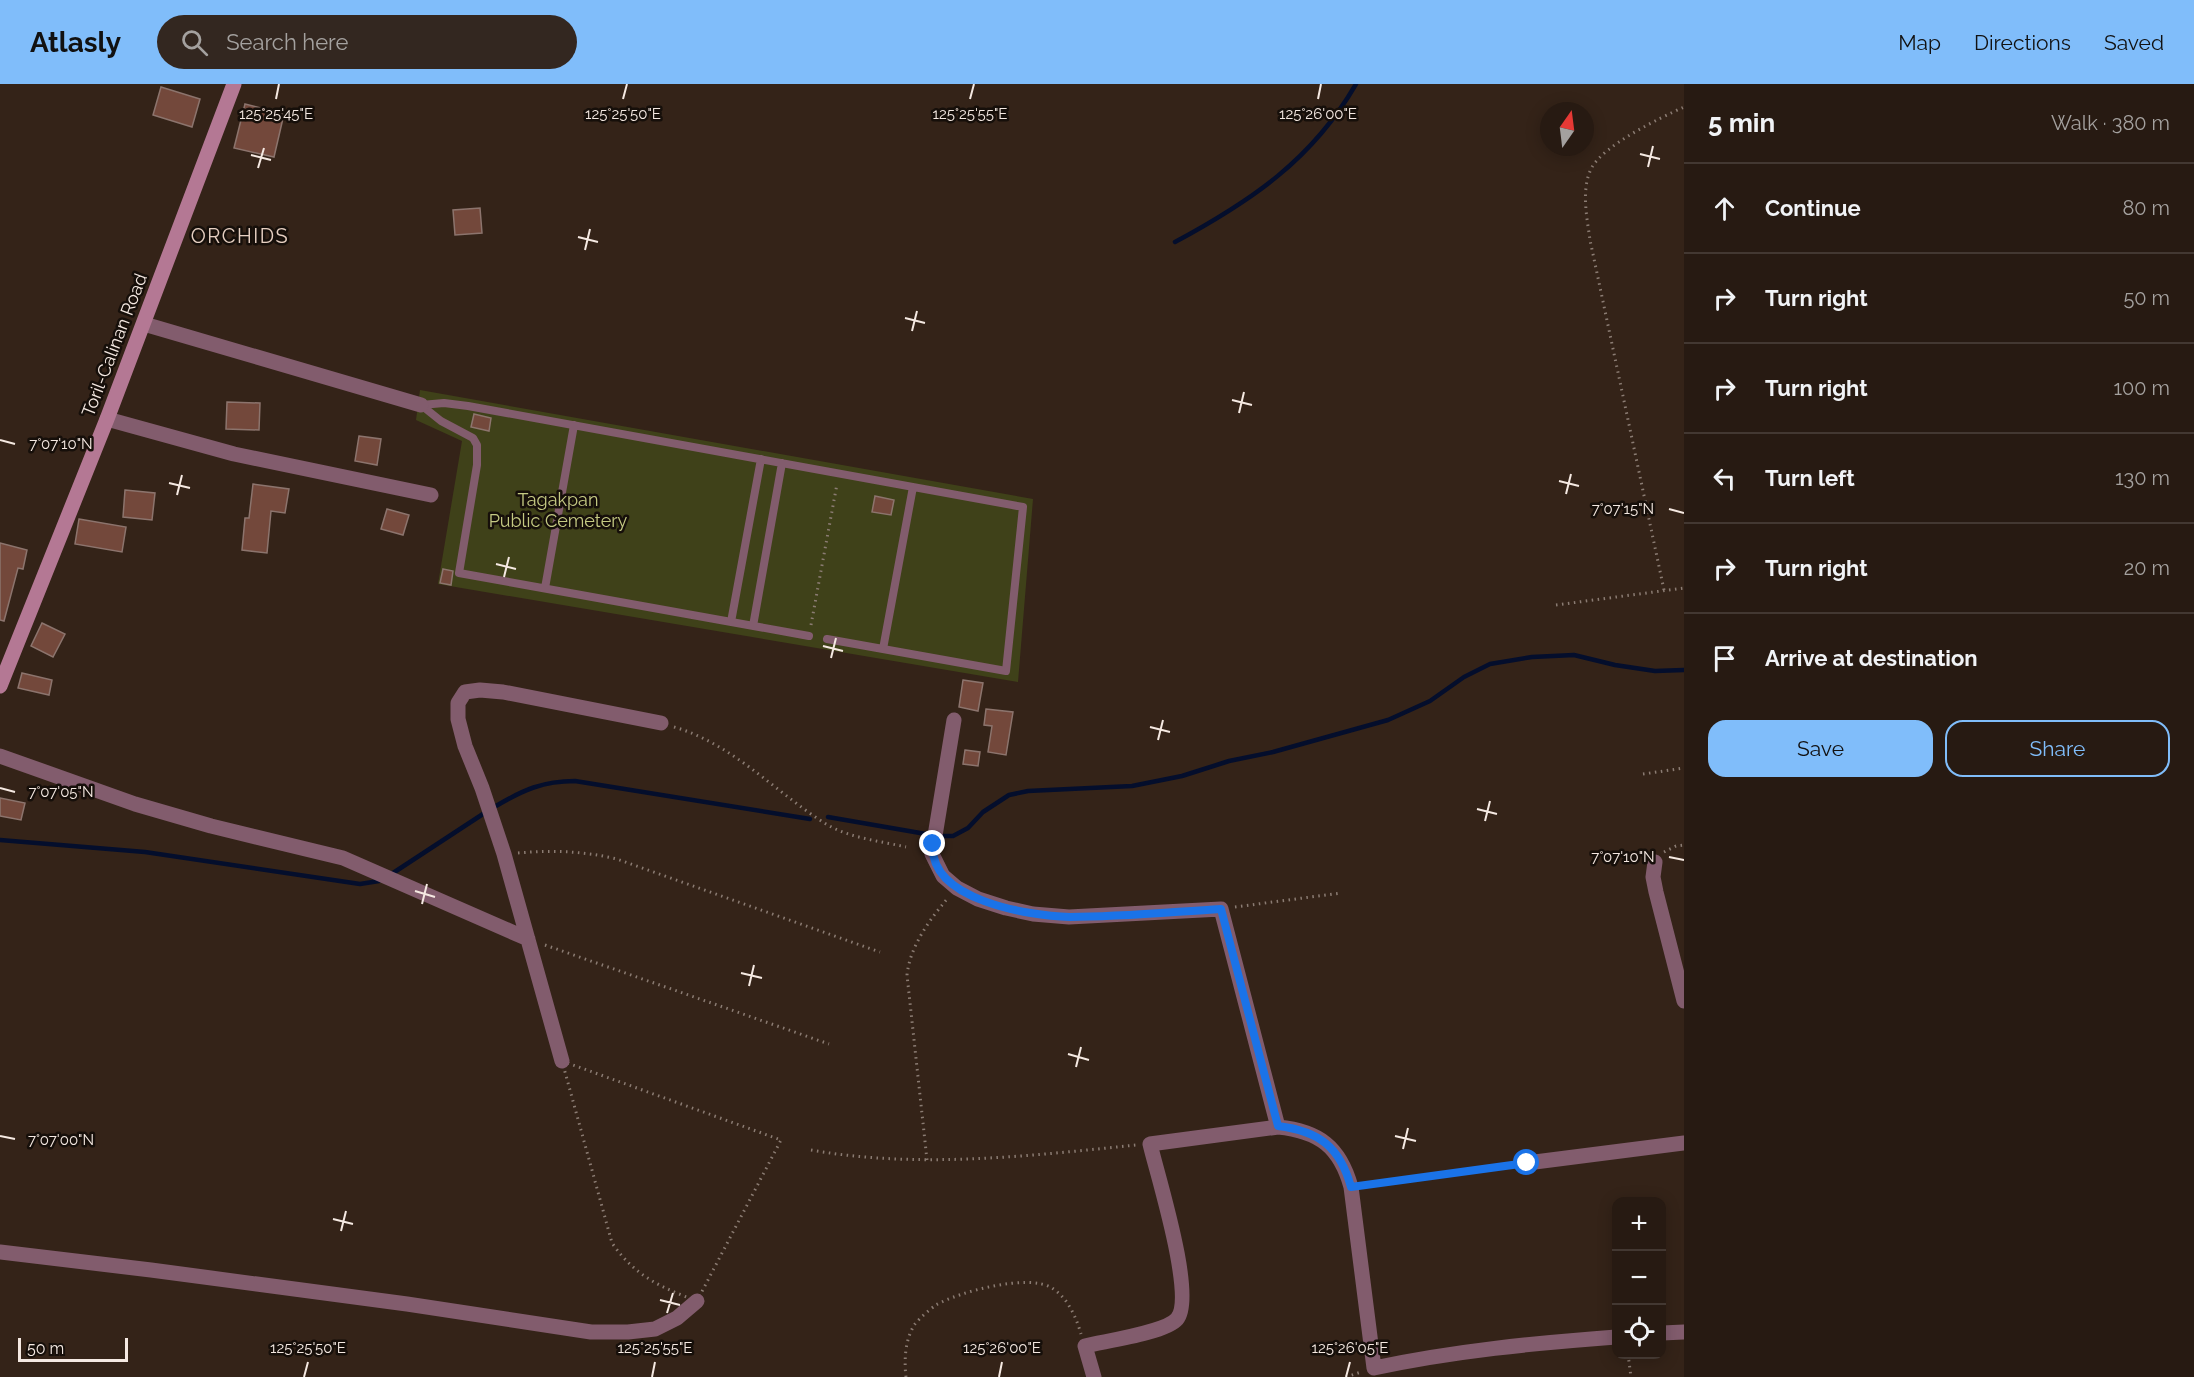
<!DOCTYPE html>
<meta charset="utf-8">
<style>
:root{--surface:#271a12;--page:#332720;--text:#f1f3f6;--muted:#a4a19f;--line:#433832;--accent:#80bdfa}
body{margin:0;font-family:Raleway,sans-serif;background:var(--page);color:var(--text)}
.controls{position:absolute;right:18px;bottom:18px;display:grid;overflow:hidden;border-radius:12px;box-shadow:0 3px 15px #0003}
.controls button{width:54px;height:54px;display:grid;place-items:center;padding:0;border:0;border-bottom:2px solid var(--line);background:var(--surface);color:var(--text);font:30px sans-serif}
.compass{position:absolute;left:1540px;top:18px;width:54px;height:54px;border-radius:50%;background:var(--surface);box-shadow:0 3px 15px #0003;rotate:14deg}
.scale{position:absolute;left:18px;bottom:15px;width:110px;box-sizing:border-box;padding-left:6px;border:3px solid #f5e9e2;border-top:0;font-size:16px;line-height:21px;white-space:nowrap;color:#f5e9e2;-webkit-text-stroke:4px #160f0a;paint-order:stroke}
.stop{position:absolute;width:18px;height:18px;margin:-14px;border:4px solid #1a73e8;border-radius:50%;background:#fff}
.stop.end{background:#1a73e8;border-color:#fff;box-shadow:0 2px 6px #0008}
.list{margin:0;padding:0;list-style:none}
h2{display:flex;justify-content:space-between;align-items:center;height:78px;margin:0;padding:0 24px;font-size:26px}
h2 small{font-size:20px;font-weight:400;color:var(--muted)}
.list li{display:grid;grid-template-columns:39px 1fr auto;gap:18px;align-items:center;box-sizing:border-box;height:90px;padding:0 24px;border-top:2px solid var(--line)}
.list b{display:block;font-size:22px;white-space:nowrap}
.list em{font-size:20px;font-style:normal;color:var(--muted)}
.actions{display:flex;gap:12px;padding:18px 24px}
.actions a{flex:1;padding:14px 0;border:2px solid var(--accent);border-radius:18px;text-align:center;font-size:21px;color:var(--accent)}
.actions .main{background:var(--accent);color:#111}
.icon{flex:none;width:33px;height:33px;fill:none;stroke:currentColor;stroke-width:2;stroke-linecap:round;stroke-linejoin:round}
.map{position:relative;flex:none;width:1684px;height:1293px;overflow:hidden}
header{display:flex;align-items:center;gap:36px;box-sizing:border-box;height:84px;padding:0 30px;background:var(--accent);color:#111}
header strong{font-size:28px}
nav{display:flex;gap:33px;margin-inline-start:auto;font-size:21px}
.search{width:420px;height:54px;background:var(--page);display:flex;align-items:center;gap:15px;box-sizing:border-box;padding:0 21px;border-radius:33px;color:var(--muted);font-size:22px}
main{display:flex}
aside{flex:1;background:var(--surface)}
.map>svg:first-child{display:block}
</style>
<header>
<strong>Atlasly</strong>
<div class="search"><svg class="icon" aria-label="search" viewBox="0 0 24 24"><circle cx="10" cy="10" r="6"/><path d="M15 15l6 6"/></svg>Search here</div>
<nav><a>Map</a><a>Directions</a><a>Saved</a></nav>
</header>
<main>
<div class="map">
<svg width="1684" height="1293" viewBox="0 0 1684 1293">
<rect width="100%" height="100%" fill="#342318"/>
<path fill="#3f4119" d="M420,306L1033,415L1018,598L438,500L462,357L416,336Z"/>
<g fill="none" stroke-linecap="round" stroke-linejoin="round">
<path stroke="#040e2c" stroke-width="4.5" d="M1175,158C1251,117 1312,76 1356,0
M496,722C523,706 543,697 575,697L810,735
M828,733L926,750
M942,752H953L968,744L983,728L1009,711L1028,707L1132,702L1182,692L1229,677L1273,668L1388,636L1430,617L1464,593L1490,580L1532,573L1574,571L1615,581L1655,587L1684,586
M0,756L145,768L360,800L379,797
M393,789L486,728"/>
</g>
<path fill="#73483b" stroke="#8c746d" stroke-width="1.5" d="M161,3L200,15L192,43L153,31Z
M245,20L284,30L274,73L234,64Z
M480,124L482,149L455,151L453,126Z
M227,318L260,319L259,346L226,345Z
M474,330L491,334L489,347L471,343Z
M359,352L381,355L377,381L355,377Z
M253,400L289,405L285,429L271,427L267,469L242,466L245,434H249Z
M125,406L155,409L152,436L123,433Z
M875,412L894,416L891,431L872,428Z
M387,425L409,431L403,451L381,445Z
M79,435L126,443L122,468L75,460Z
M0,459L27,466L23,485L18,484L4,537L0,536Z
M443,485L453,487L451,501L440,499Z
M42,539L65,550L53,573L31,562Z
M22,589L52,596L49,611L18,604Z
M963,596L983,599L978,627L959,623Z
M986,625L1013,628L1006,671L988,668L992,642L984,641Z
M965,666L980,668L978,682L963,680Z
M0,714L25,719L21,736L0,732Z"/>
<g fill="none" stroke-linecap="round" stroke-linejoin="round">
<path stroke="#8b7c73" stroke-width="3" stroke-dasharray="1.5 4.5" stroke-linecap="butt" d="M1664,506L1590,156C1587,134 1581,106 1591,85C1603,61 1660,34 1684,23
M1556,521L1684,504
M811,541L837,400
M674,643C733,660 775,708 826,740C849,754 880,757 906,763
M1643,690L1684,684
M1664,768L1676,762L1684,761
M518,769C552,766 583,767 617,775L880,868
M1235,823L1341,809
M545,861L829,960
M562,977L781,1056L697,1217C660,1203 635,1192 612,1159Z
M811,1066C918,1085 1029,1072 1136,1061
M927,1076L907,891C910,862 930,835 948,814
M1365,1101L1513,1081
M1628,1270L1631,1293
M906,1293C904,1276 905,1255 915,1240C920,1234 930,1225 936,1221C958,1208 1029,1189 1052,1204C1068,1214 1076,1233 1081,1250
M1346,1293L1361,1288"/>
<path stroke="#825c6d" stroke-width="8" d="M421,321L444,319L468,322L1023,423L1006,587L827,555
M421,321L441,337L473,354L477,361V381L459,489L809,552
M545,504L574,341
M731,538L761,375
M753,542L782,379
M883,565L913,403"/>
<path stroke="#825c6d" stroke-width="15" d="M144,240L421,321
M107,335L234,370L431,411
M954,636L932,770L943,792L957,804L978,815L1006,824L1033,830L1069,833L1221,825L1278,1043
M0,672L135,720L211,742L343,774L528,855
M1655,778L1653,793L1656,808L1684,917
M562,977L504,770L482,704L465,662L458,635V619L465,608L480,606L503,608L661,639
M1527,1079L1684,1059
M0,1168L151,1186L407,1220L591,1248H628L655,1245L677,1234L697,1217
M1662,1249L1684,1248
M1094,1293L1085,1262C1105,1257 1165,1249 1177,1235C1196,1213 1157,1090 1150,1060L1278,1043C1319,1047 1340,1063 1351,1103L1374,1284C1454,1267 1535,1259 1616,1253"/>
<path stroke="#b47894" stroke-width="15" d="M0,602L107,335L234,0"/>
</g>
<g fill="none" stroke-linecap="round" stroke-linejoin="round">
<path stroke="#1a73e8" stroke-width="8" d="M933,760C928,816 1029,832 1070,833C1120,833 1171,828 1221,825L1278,1042C1319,1047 1340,1063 1351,1103L1527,1079"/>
</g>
<path fill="none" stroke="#f5e9e2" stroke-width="2" d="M276,15L279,0M623,15L627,0M970,15L974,0M1318,15L1321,0M1640,70L1660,75M251,71L271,76M1648,83L1653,62M258,84L264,64M578,153L598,158M585,166L590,145M905,234L925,239M912,247L917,227M1232,316L1252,321M1239,329L1244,308M0,356L15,360M1559,397L1579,402M169,399L190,404M1566,410L1571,390M177,411L182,391M1669,425L1684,429M496,480L516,485M504,493L509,473M823,562L843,567M831,574L836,554M1150,643L1170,648M1158,656L1163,636M0,704L15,708M1477,725L1497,730M1485,737L1490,717M1669,773L1684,776M415,807L435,813M422,820L427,800M741,889L762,894M749,902L754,881M1068,970L1089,976M1076,983L1081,963M0,1052L15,1055M1395,1052L1416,1057M1403,1065L1408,1044M333,1135L353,1140M341,1147L346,1127M660,1216L680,1221M667,1229L673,1209M304,1293L308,1278M652,1293L655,1278M999,1293L1002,1278M1346,1293L1350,1278"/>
<g text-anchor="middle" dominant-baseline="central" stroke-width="5" stroke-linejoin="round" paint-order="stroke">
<g font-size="18" fill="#f5e9e2" stroke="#160f0a">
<text transform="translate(114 261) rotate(-69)">Toril-Calinan Road</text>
</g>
<g font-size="18" fill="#c5ca83" stroke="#160f0a">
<text x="558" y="415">Tagakpan<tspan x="558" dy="21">Public Cemetery</tspan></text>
</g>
<g font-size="20" letter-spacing="1.5" fill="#e6cfc1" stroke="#160f0a">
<text x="240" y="152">ORCHIDS</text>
</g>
</g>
<g font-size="15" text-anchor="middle" fill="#f5e9e2" stroke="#160f0a" stroke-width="5" stroke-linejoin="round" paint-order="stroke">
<text x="276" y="35">125°25'45"E</text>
<text x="623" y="35">125°25'50"E</text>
<text x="970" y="35">125°25'55"E</text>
<text x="1318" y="35">125°26'00"E</text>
<text x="61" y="365">7°07'10"N</text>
<text x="1623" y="430">7°07'15"N</text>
<text x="61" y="713">7°07'05"N</text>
<text x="1623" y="778">7°07'10"N</text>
<text x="61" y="1061">7°07'00"N</text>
<text x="308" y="1269">125°25'50"E</text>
<text x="655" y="1269">125°25'55"E</text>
<text x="1002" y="1269">125°26'00"E</text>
<text x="1350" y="1269">125°26'05"E</text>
</g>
</svg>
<div class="controls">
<button>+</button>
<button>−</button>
<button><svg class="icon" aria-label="locate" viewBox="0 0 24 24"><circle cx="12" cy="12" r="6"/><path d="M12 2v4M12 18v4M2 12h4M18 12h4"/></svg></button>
</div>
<svg class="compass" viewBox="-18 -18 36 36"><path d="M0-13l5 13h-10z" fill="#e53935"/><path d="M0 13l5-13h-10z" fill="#a4a19f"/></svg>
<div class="scale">50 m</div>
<div class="stop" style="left:1527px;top:1079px"></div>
<div class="stop end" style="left:933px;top:760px"></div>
</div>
<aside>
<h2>5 min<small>Walk · 380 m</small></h2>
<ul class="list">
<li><svg class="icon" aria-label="ahead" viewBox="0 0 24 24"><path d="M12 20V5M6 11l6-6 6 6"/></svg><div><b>Continue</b></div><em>80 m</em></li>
<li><svg class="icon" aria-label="right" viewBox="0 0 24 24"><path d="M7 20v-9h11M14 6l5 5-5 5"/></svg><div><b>Turn right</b></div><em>50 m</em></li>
<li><svg class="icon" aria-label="right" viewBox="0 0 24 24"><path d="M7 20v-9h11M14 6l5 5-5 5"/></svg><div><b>Turn right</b></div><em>100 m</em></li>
<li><svg class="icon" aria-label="left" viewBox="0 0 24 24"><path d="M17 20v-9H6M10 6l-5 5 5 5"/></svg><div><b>Turn left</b></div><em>130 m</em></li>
<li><svg class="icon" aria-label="right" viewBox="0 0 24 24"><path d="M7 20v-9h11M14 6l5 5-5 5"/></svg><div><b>Turn right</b></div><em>20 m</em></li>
<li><svg class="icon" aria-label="arrive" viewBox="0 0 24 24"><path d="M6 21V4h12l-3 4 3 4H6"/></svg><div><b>Arrive at destination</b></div></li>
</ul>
<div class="actions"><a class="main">Save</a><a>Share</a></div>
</aside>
</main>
